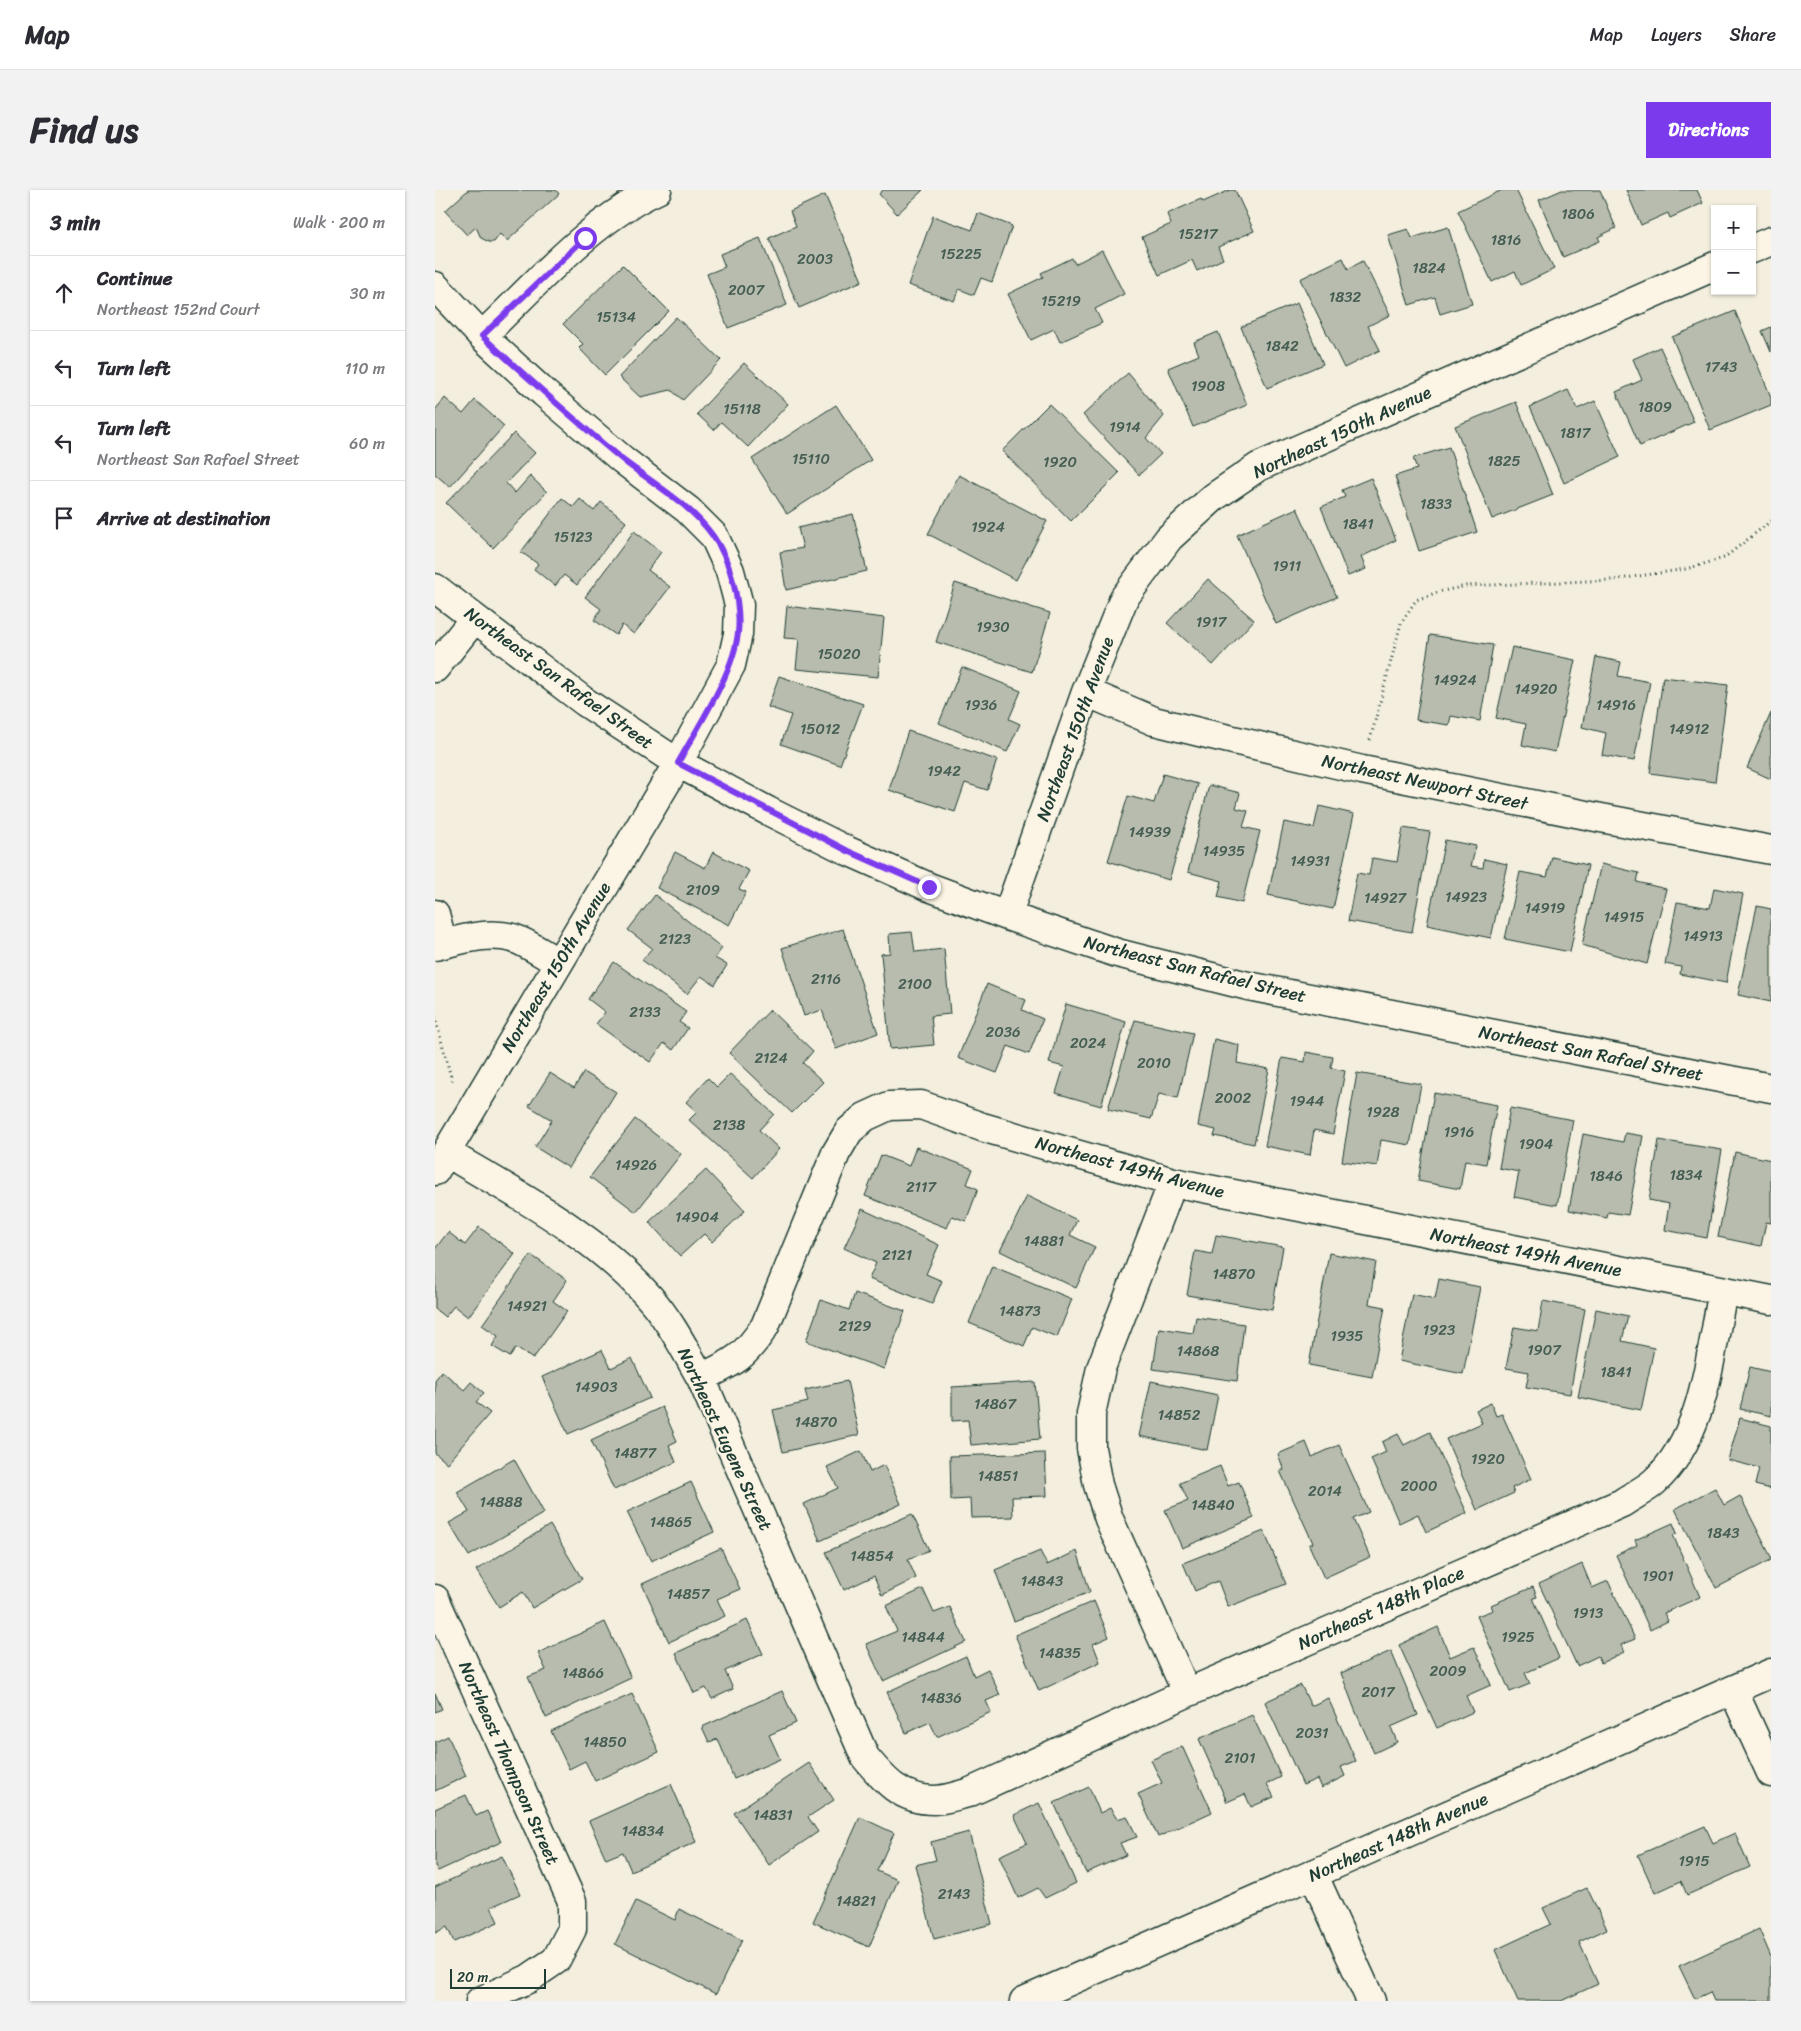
<!DOCTYPE html>
<meta charset="utf-8">
<style>
:root{--surface:#fff;--page:#f2f2f3;--text:#2b2b33;--muted:#7c7c81;--line:#e1e1e2;--accent:#7c3aed}
body{margin:0;font-family:Sriracha,sans-serif;background:var(--page);color:var(--text)}
.controls{position:absolute;right:15px;top:15px;display:grid;overflow:hidden;border-radius:0px;box-shadow:0 1px 4px #0004}
.controls button{width:45px;height:45px;display:grid;place-items:center;padding:0;border:0;border-bottom:1px solid var(--line);background:var(--surface);color:var(--text);font:25px sans-serif}
.scale{position:absolute;left:15px;bottom:12px;width:96px;box-sizing:border-box;padding-left:5px;border:2px solid #1f3d34;border-top:0;font-size:14px;line-height:18px;white-space:nowrap;color:#1f3d34;-webkit-text-stroke:4px #fcf5e5;paint-order:stroke}
.stop{position:absolute;width:15px;height:15px;margin:-11px;border:4px solid #7c3aed;border-radius:50%;background:#fff}
.stop.end{background:#7c3aed;border-color:#fff;box-shadow:0 1px 5px #0008}
.list{margin:0;padding:0;list-style:none}
h2{display:flex;justify-content:space-between;align-items:center;height:65px;margin:0;padding:0 20px;font-size:21px}
h2 small{font-size:16px;font-weight:400;color:var(--muted)}
.list li{display:grid;grid-template-columns:32px 1fr auto;gap:15px;align-items:center;box-sizing:border-box;height:75px;padding:0 20px;border-top:1px solid var(--line)}
.list b{display:block;font-size:19px;white-space:nowrap}
.list p{margin:0;font-size:16px;white-space:nowrap;color:var(--muted)}
.list em{font-size:16px;font-style:normal;color:var(--muted)}
.icon{flex:none;width:28px;height:28px;fill:none;stroke:currentColor;stroke-width:2;stroke-linecap:round;stroke-linejoin:round}
.map{position:relative;flex:none;width:1336px;height:1811px;overflow:hidden;border-radius:0px}
header{display:flex;align-items:center;gap:30px;box-sizing:border-box;height:70px;padding:0 25px;background:var(--surface);border-bottom:1px solid var(--line)}
header strong{font-size:24px}
nav{display:flex;gap:28px;margin-inline-start:auto;font-size:18px}
.intro{display:flex;align-items:center;justify-content:space-between;box-sizing:border-box;height:120px;padding:0 30px}
h1{margin:0;font-size:35px}
.button{padding:12px 22px;border-radius:0px;background:var(--accent);color:#fff;font-size:18px;font-weight:700}
main{display:flex;gap:30px;padding:0 30px}
aside{flex:1;background:var(--surface);border-radius:0px;box-shadow:0 1px 4px #0004}
.map>svg:first-child{display:block}
</style>
<header>
<strong>Map</strong>
<nav><a>Map</a><a>Layers</a><a>Share</a></nav>
</header>
<div class="intro"><h1>Find us</h1><a class="button">Directions</a></div>
<main>
<aside>
<h2>3 min<small>Walk · 200 m</small></h2>
<ul class="list">
<li><svg class="icon" aria-label="ahead" viewBox="0 0 24 24"><path d="M12 20V5M6 11l6-6 6 6"/></svg><div><b>Continue</b><p>Northeast 152nd Court</p></div><em>30 m</em></li>
<li><svg class="icon" aria-label="left" viewBox="0 0 24 24"><path d="M17 20v-9H6M10 6l-5 5 5 5"/></svg><div><b>Turn left</b></div><em>110 m</em></li>
<li><svg class="icon" aria-label="left" viewBox="0 0 24 24"><path d="M17 20v-9H6M10 6l-5 5 5 5"/></svg><div><b>Turn left</b><p>Northeast San Rafael Street</p></div><em>60 m</em></li>
<li><svg class="icon" aria-label="arrive" viewBox="0 0 24 24"><path d="M6 21V4h12l-3 4 3 4H6"/></svg><div><b>Arrive at destination</b></div></li>
</ul>
</aside>
<div class="map">
<svg width="1336" height="1811" viewBox="0 0 1336 1811">
<rect width="100%" height="100%" fill="#f3eede"/>
<filter id="ink" filterUnits="userSpaceOnUse"><feTurbulence type="fractalNoise" baseFrequency=".02" numOctaves="2"/><feDisplacementMap in="SourceGraphic" scale="10" xChannelSelector="R" yChannelSelector="G"/><feConvolveMatrix kernelMatrix="1 2 1 2 8 2 1 2 1" color-interpolation-filters="sRGB"/></filter>
<g filter="url(#ink)">
<path fill="#b8bcae" stroke="#1f3d34" d="M33,0H121L124,4L72,51L65,44L59,52H54L46,48L41,37L32,45L10,21Z
M448,0H488L462,24L444,4Z
M795,0H800L819,41L783,57L788,69L762,81L757,70L724,85L707,47L736,34L732,24L766,9L768,12Z
M1067,0H1081L1119,79L1086,95L1080,81L1057,92L1023,21Z
M1127,0H1165L1181,38L1163,47L1165,51L1128,67L1104,10Z
M1191,0H1262L1268,13L1235,28L1233,23L1206,35Z
M390,5L427,91L364,118L334,48L361,36L355,21Z
M543,23L577,36L557,92L546,88L539,105L524,99L519,111L473,95L498,26L537,40Z
M1013,37L1037,114L1005,124L1000,107L974,115L953,45L973,39L977,48Z
M325,48L352,115L293,138L272,84L290,77L285,64Z
M667,60L689,104L660,119L667,133L625,152L619,139L596,150L573,104L608,87L606,83L637,68L640,74Z
M908,68L913,79L928,71L955,125L933,136L945,160L909,178L865,89Z
M188,75L234,121L170,185L144,158L148,154L128,134Z
M862,113L888,174L832,198L806,137Z
M1300,121L1336,207V215L1275,240L1237,147Z
M241,127L286,170L248,210L236,200L205,207L184,187Z
M1336,137V162L1327,141Z
M783,142L812,215L758,237L733,178L764,165L759,152Z
M1225,157L1259,232L1205,256L1181,202L1207,190L1198,169Z
M309,173L353,214L313,257L286,232L279,240L262,224Z
M693,183L729,226L711,248L726,264L704,285L648,225Z
M1133,200L1142,219L1160,211L1185,267L1129,293L1095,217Z
M10,208L28,224L40,210L69,236L15,297L0,284V220Z
M1081,212L1118,305L1057,329L1020,236Z
M614,214L684,283L636,331L567,261Z
M401,215L436,270L352,324L317,269Z
M79,243L100,263L71,293L80,303L95,286L112,302L58,358L11,313Z
M1014,257L1042,342L984,361L960,286L982,279L978,268Z
M524,285L612,331L581,390L493,344Z
M936,288L961,350L926,367L931,379L913,386L886,317L910,307L907,300Z
M127,308L138,317L145,309L159,321L166,312L191,332L142,395L129,385L120,396L99,379L103,374L86,362Z
M862,318L902,407L841,434L802,345Z
M418,324L432,381L351,400L345,362L368,358L363,338Z
M199,341L226,362L213,380L235,397L199,444L187,435L181,445L159,430L166,419L150,407Z
M773,389L819,430L778,475L732,433Z
M520,393L615,423L597,482L501,452Z
M352,416L449,428L443,487L361,479L364,449L349,448Z
M995,445L1058,455L1045,531L1016,526L1014,535L981,530Z
M1077,457L1140,470L1120,562L1087,555L1091,534L1061,528Z
M1161,467L1186,472L1183,486L1215,492L1199,571L1167,565L1171,543L1147,537Z
M527,477L586,501L574,529L585,534L572,562L504,533Z
M344,486L428,514L405,575L346,554L356,525L333,517Z
M1228,487L1293,495L1280,592L1215,583Z
M1336,523V589L1312,578Z
M473,541L562,570L552,600L530,593L520,622L454,600Z
M728,584L763,594L734,690L673,671L693,606L719,613Z
M774,595L805,603L801,618L813,621L808,637L825,641L807,713L783,707L787,691L753,682Z
M884,616L919,624L898,719L833,705L849,632L879,638Z
M968,638L995,642L977,742L913,731L922,683L934,685L937,668L962,672Z
M1010,650L1041,656L1036,676L1048,678L1049,669L1072,674L1056,748L992,735Z
M240,662L270,678L278,662L314,681L304,699L311,702L294,735L222,698Z
M1117,667L1153,675L1135,762L1070,749L1085,682L1112,687Z
M1166,674L1204,683L1202,692L1231,699L1212,774L1147,755Z
M1279,698L1308,704L1291,793L1245,784L1246,777L1230,774L1242,712L1275,718Z
M220,705L287,758L280,768L292,775L280,795L266,786L252,804L207,770L217,758L193,740Z
M1322,716L1336,719V812L1303,805Z
M408,739L443,843L401,859L387,820L369,826L347,758Z
M477,742L480,762L509,759L515,824L496,826L499,855L455,859L446,764L455,763L454,744Z
M179,772L251,822L244,832L253,838L238,860L229,853L215,872L161,834L170,822L153,809Z
M552,794L591,810L587,820L608,829L594,864L573,856L562,883L523,868Z
M631,814L691,832L666,916L621,903L629,877L614,873Z
M335,820L378,861L368,873L388,892L357,923L294,863Z
M700,830L758,843L743,908L724,904L716,929L673,919Z
M779,849L804,855L802,873L834,879L819,954L779,946L781,940L763,936Z
M871,862L898,867L896,878L910,881L898,944L879,940L875,965L830,956L847,868L870,872Z
M149,882L181,902L134,978L100,957L117,930L94,916L115,883L139,898Z
M922,883L986,894L975,955L946,950L942,976L907,971Z
M295,884L339,924L324,940L344,959L318,988L254,930L262,922L251,912L273,888L282,897Z
M999,903L1062,915L1051,974L1030,970L1025,999L983,991Z
M1075,918L1138,930L1122,1015L1079,1007L1084,982L1064,978Z
M200,929L246,964L201,1022L155,987Z
M1190,943L1208,946L1193,1025L1173,1022L1172,1028L1134,1020L1148,944L1188,952Z
M1224,950L1287,960L1272,1048L1230,1040L1234,1014L1214,1010Z
M481,957L538,979L532,994L543,999L531,1031L517,1026L512,1038L430,1006L446,965L474,976Z
M1300,962L1336,970V1033L1331,1032L1326,1056L1283,1047Z
M271,980L310,1021L277,1052L269,1044L245,1066L214,1032Z
M592,1006L642,1030L635,1045L660,1057L641,1098L565,1061Z
M427,1019L504,1055L491,1084L507,1091L497,1114L434,1089L441,1073L409,1058Z
M44,1037L80,1064L33,1127L19,1116L10,1127L0,1119V1059L13,1042L30,1055Z
M781,1045L848,1057L837,1120L752,1105L760,1061L777,1064Z
M894,1063L941,1072L934,1114L950,1117L937,1187L874,1175Z
M96,1065L132,1090L118,1111L132,1121L98,1169L81,1158L75,1167L57,1156L63,1146L47,1135Z
M557,1076L637,1109L622,1147L597,1137L589,1156L534,1133Z
M1004,1089L1045,1097L1028,1184L964,1171L977,1104L1000,1109Z
M420,1103L470,1121L449,1179L371,1151L386,1110L414,1120Z
M1108,1111L1150,1119L1135,1204L1091,1197L1094,1182L1071,1178L1079,1137L1103,1141Z
M1161,1119L1193,1126L1187,1151L1219,1158L1206,1220L1143,1207Z
M761,1127L809,1134L802,1191L718,1179L724,1138L758,1143Z
M167,1160L176,1178L197,1168L215,1208L133,1244L107,1187Z
M1315,1177L1336,1182V1226L1305,1219Z
M7,1181L29,1200L36,1192L49,1203L41,1212L55,1223L12,1273L0,1263V1190Z
M412,1191L424,1245L348,1262L338,1220L373,1212L370,1200Z
M716,1191L783,1205L772,1260L704,1246Z
M600,1192L605,1249L536,1255L533,1230L517,1231V1197Z
M1056,1213L1061,1226L1067,1224L1096,1289L1077,1298L1079,1303L1042,1320L1011,1249L1047,1233L1041,1220Z
M227,1217L242,1251L234,1255L241,1272L179,1300L156,1250Z
M1305,1228L1336,1236V1299L1320,1295L1324,1278L1293,1270Z
M995,1242L1032,1323L991,1342L983,1324L964,1333L936,1269L951,1262L947,1252L963,1244L969,1255Z
M871,1252L877,1267L904,1255L934,1322L918,1329L935,1367L889,1388L874,1355L878,1353L845,1281L849,1280L843,1264Z
M426,1261L435,1282L449,1275L466,1314L385,1351L369,1314L403,1298L392,1277Z
M610,1263L612,1306L577,1307L578,1327L536,1328L535,1309L516,1310L515,1266Z
M79,1269L109,1323L34,1366L14,1333L34,1322L22,1302Z
M785,1276L793,1296L804,1292L819,1328L747,1358L730,1320L753,1311L745,1293Z
M256,1292L279,1342L216,1371L192,1322Z
M1280,1298L1289,1315L1305,1306L1336,1367V1370L1281,1398L1240,1319Z
M477,1324L494,1360L473,1370L481,1388L447,1405L439,1386L409,1400L391,1362Z
M1238,1333L1242,1343L1238,1345L1265,1407L1229,1423L1233,1431L1215,1440L1181,1365L1202,1355L1200,1350Z
M115,1335L147,1389L97,1418L88,1402L64,1417L41,1380Z
M829,1341L851,1394L793,1417L783,1391L760,1401L748,1373Z
M286,1358L305,1399L282,1409L290,1426L234,1452L207,1394Z
M605,1361L612,1375L642,1361L655,1402L579,1431L560,1380Z
M1147,1374L1157,1398L1173,1391L1200,1449L1186,1455L1189,1462L1166,1473L1163,1466L1142,1476L1104,1394Z
M1098,1397L1102,1407L1098,1408L1124,1468L1090,1483L1095,1494L1075,1502L1042,1426L1058,1420L1056,1415Z
M488,1399L499,1423L515,1417L531,1452L448,1491L431,1454L462,1441L451,1416Z
M659,1411L674,1447L658,1454L665,1472L604,1501L580,1445Z
M312,1430L328,1464L290,1481L298,1499L277,1509L271,1498L259,1503L241,1463Z
M170,1432L196,1488L111,1528L93,1487L111,1480L103,1463Z
M1003,1437L1015,1467L1039,1457L1056,1495L1031,1506L1038,1522L1002,1538L964,1455Z
M956,1461L983,1525L956,1537L962,1552L939,1563L920,1520L906,1483Z
M531,1466L539,1486L553,1479L565,1505L551,1511L556,1522L502,1547L495,1532L471,1543L452,1502Z
M866,1495L876,1516L893,1508L921,1571L906,1577L910,1586L886,1598L882,1589L868,1595L830,1512Z
M347,1501L361,1533L334,1545L345,1569L299,1589L283,1549L274,1552L267,1537Z
M0,1503L7,1519L0,1522Z
M197,1504L224,1562L160,1591L150,1571L134,1579L116,1541Z
M817,1525L846,1587L832,1594L839,1607L816,1617L810,1604L792,1612L764,1549Z
M13,1546L31,1586L0,1601V1552Z
M747,1556L777,1622L723,1647L703,1604L727,1593L716,1570Z
M374,1573L399,1610L373,1627L383,1642L334,1675L299,1623Z
M236,1594L261,1652L196,1681L188,1662L171,1669L154,1631Z
M654,1597L665,1623L675,1618L682,1629L692,1626L702,1647L685,1653L691,1665L651,1683L619,1613Z
M31,1605L41,1626L52,1621L66,1652L3,1681L0,1676V1619Z
M604,1613L641,1693L610,1708L603,1698L583,1708L564,1666L592,1653L579,1625Z
M425,1627L459,1643L442,1681L463,1690L434,1757L378,1732Z
M1270,1636L1278,1653L1300,1643L1315,1677L1252,1705L1246,1691L1220,1703L1203,1665Z
M534,1642L557,1734L499,1749L480,1675L501,1670L496,1652Z
M67,1666L85,1704L56,1717L63,1732L19,1752L12,1737L0,1743V1697Z
M1152,1698L1172,1739L1144,1752L1163,1794L1126,1811H1083L1060,1760L1116,1734L1108,1718Z
M201,1711L240,1730L244,1719L307,1750L281,1804L180,1754Z
M1324,1739L1336,1767V1811H1279L1275,1802L1260,1809L1244,1776Z"/>
<g fill="none" stroke-linecap="round" stroke-linejoin="round">
<g stroke="#1f3d34" stroke-width="31">
<path id="minor" d="M1317,59L1336,51
M0,96L47,146L109,203L188,270L253,320L279,346L295,381L304,415L303,444L296,475L243,573L0,981
M47,146C99,96 156,30 222,0
M0,398L150,512L243,573L333,621L413,661L494,697L572,726L682,763L813,796L1336,898
M0,478L39,429
M651,502L719,531L768,543L927,580L1166,628L1336,660
M0,724L8,754
M572,726L651,502L689,408L734,348L779,307L823,277L1280,76
M0,756C25,750 52,741 78,748C93,753 109,765 123,772
M12,963C84,1006 159,1044 215,1108C236,1132 250,1160 266,1188L430,1567C449,1590 466,1610 499,1610C510,1610 523,1605 533,1603L752,1503L1187,1313C1197,1306 1210,1300 1219,1292C1270,1246 1275,1164 1288,1101
M738,992L666,1178L656,1224V1258L663,1295L674,1329L752,1503
M266,1188C299,1172 309,1168 330,1136L401,963L414,941L430,927L454,916L486,915L547,937L738,992L1336,1110
M0,1409L137,1711V1739L121,1770L93,1789L45,1811
M1298,1500L1336,1583
M878,1684L936,1811"/>
</g>
<g stroke="#1f3d34" stroke-width="31">
<path id="major" d="M589,1811L1336,1483"/>
</g>
<path stroke="#1f3d34" stroke-width="3" stroke-dasharray="1 4" stroke-linecap="butt" d="M935,550L966,433L981,410L1003,402L1031,396L1177,390L1251,379L1289,368L1336,331
M0,827L17,891"/>
<use href="#minor" stroke="#fcf5e5" stroke-width="28"/>
<use href="#major" stroke="#fcf5e5" stroke-width="28"/>
</g>
</g>
<g fill="none" stroke-linecap="round" stroke-linejoin="round" filter="url(#ink)">
<path stroke="#7c3aed" stroke-width="6" d="M150,48L47,146C93,188 140,231 189,271C219,294 256,315 278,346C296,371 306,413 303,443C298,485 263,536 243,573L413,661L494,697"/>
</g>
<g text-anchor="middle" dominant-baseline="central" stroke-width="5" stroke-linejoin="round" paint-order="stroke">
<g font-size="15" fill="#455d52">
<text x="1143" y="24">1806</text>
<text x="763" y="44">15217</text>
<text x="1071" y="50">1816</text>
<text x="526" y="64">15225</text>
<text x="380" y="69">2003</text>
<text x="994" y="78">1824</text>
<text x="311" y="100">2007</text>
<text x="910" y="107">1832</text>
<text x="626" y="111">15219</text>
<text x="181" y="127">15134</text>
<text x="847" y="156">1842</text>
<text x="1286" y="177">1743</text>
<text x="773" y="196">1908</text>
<text x="1220" y="217">1809</text>
<text x="307" y="219">15118</text>
<text x="690" y="237">1914</text>
<text x="1140" y="243">1817</text>
<text x="376" y="269">15110</text>
<text x="1069" y="271">1825</text>
<text x="625" y="272">1920</text>
<text x="1001" y="314">1833</text>
<text x="923" y="334">1841</text>
<text x="553" y="337">1924</text>
<text x="138" y="347">15123</text>
<text x="852" y="376">1911</text>
<text x="776" y="432">1917</text>
<text x="558" y="437">1930</text>
<text x="404" y="464">15020</text>
<text x="1020" y="490">14924</text>
<text x="1101" y="499">14920</text>
<text x="546" y="515">1936</text>
<text x="1181" y="515">14916</text>
<text x="385" y="539">15012</text>
<text x="1254" y="539">14912</text>
<text x="509" y="581">1942</text>
<text x="715" y="642">14939</text>
<text x="789" y="661">14935</text>
<text x="875" y="671">14931</text>
<text x="268" y="700">2109</text>
<text x="1031" y="707">14923</text>
<text x="950" y="708">14927</text>
<text x="1110" y="718">14919</text>
<text x="1189" y="727">14915</text>
<text x="1268" y="746">14913</text>
<text x="240" y="749">2123</text>
<text x="391" y="789">2116</text>
<text x="480" y="794">2100</text>
<text x="210" y="822">2133</text>
<text x="568" y="842">2036</text>
<text x="653" y="853">2024</text>
<text x="336" y="868">2124</text>
<text x="719" y="873">2010</text>
<text x="798" y="908">2002</text>
<text x="872" y="911">1944</text>
<text x="948" y="922">1928</text>
<text x="294" y="935">2138</text>
<text x="1024" y="942">1916</text>
<text x="1101" y="954">1904</text>
<text x="201" y="975">14926</text>
<text x="1251" y="985">1834</text>
<text x="1171" y="986">1846</text>
<text x="486" y="997">2117</text>
<text x="262" y="1027">14904</text>
<text x="609" y="1051">14881</text>
<text x="462" y="1065">2121</text>
<text x="799" y="1084">14870</text>
<text x="92" y="1116">14921</text>
<text x="585" y="1121">14873</text>
<text x="420" y="1136">2129</text>
<text x="1004" y="1140">1923</text>
<text x="912" y="1146">1935</text>
<text x="1109" y="1160">1907</text>
<text x="763" y="1161">14868</text>
<text x="1181" y="1182">1841</text>
<text x="161" y="1197">14903</text>
<text x="560" y="1214">14867</text>
<text x="744" y="1225">14852</text>
<text x="381" y="1232">14870</text>
<text x="200" y="1263">14877</text>
<text x="1053" y="1269">1920</text>
<text x="563" y="1286">14851</text>
<text x="984" y="1296">2000</text>
<text x="890" y="1301">2014</text>
<text x="66" y="1312">14888</text>
<text x="778" y="1315">14840</text>
<text x="236" y="1332">14865</text>
<text x="1288" y="1343">1843</text>
<text x="437" y="1366">14854</text>
<text x="1223" y="1386">1901</text>
<text x="607" y="1391">14843</text>
<text x="253" y="1404">14857</text>
<text x="1153" y="1423">1913</text>
<text x="488" y="1447">14844</text>
<text x="1083" y="1447">1925</text>
<text x="625" y="1463">14835</text>
<text x="1013" y="1481">2009</text>
<text x="148" y="1483">14866</text>
<text x="943" y="1502">2017</text>
<text x="506" y="1508">14836</text>
<text x="877" y="1543">2031</text>
<text x="170" y="1552">14850</text>
<text x="805" y="1568">2101</text>
<text x="338" y="1625">14831</text>
<text x="208" y="1641">14834</text>
<text x="1259" y="1671">1915</text>
<text x="519" y="1704">2143</text>
<text x="421" y="1711">14821</text>
</g>
<g font-size="18" fill="#1f3d34" stroke="#fcf5e5">
<text transform="translate(907 242) rotate(-25)">Northeast 150th Avenue</text>
<text transform="translate(124 488) rotate(36)">Northeast San Rafael Street</text>
<text transform="translate(640 539) rotate(-70)">Northeast 150th Avenue</text>
<text transform="translate(990 592) rotate(12)">Northeast Newport Street</text>
<text transform="translate(121 777) rotate(-59)">Northeast 150th Avenue</text>
<text transform="translate(760 779) rotate(14)">Northeast San Rafael Street</text>
<text transform="translate(1156 863) rotate(11)">Northeast San Rafael Street</text>
<text transform="translate(695 977) rotate(15)">Northeast 149th Avenue</text>
<text transform="translate(1091 1062) rotate(11)">Northeast 149th Avenue</text>
<text transform="translate(290 1249) rotate(65)">Northeast Eugene Street</text>
<text transform="translate(946 1418) rotate(-24)">Northeast 148th Place</text>
<text transform="translate(74 1573) rotate(66)">Northeast Thompson Street</text>
<text transform="translate(963 1647) rotate(-24)">Northeast 148th Avenue</text>
</g>
</g>
</svg>
<div class="controls">
<button>+</button>
<button>−</button>
</div>
<div class="scale">20 m</div>
<div class="stop" style="left:150px;top:48px"></div>
<div class="stop end" style="left:494px;top:697px"></div>
</div>
</main>
